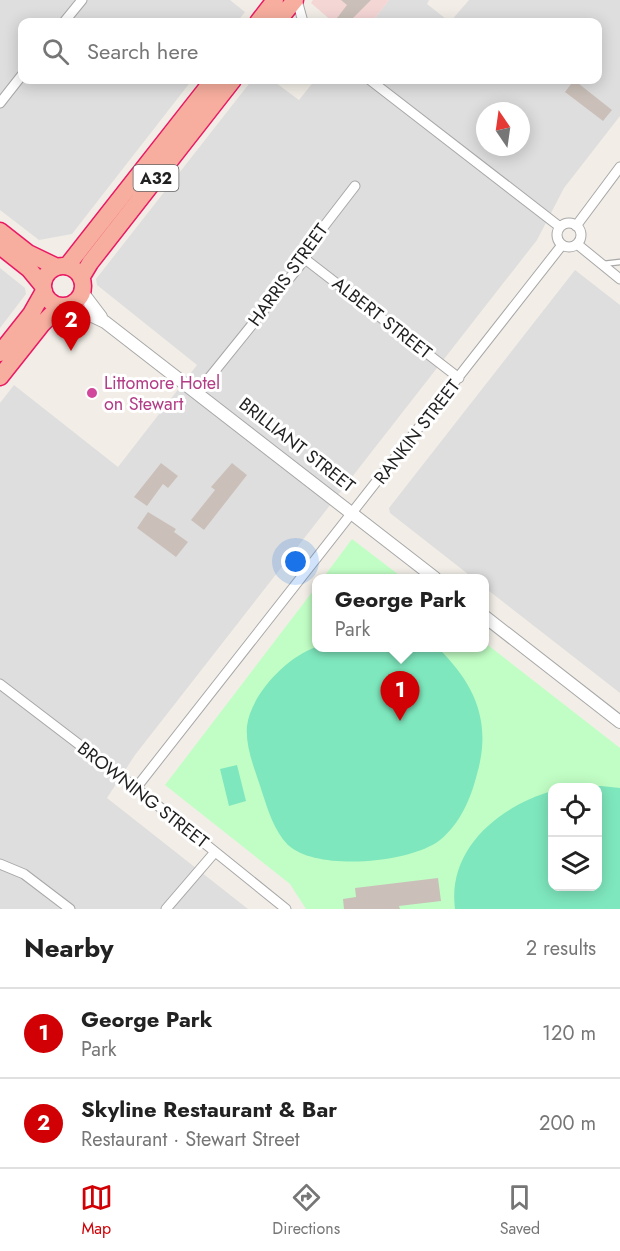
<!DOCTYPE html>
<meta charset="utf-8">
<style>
:root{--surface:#fff;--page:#f2f2f2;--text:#222;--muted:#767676;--line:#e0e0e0;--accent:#d10004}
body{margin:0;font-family:Jost,sans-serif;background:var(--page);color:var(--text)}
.controls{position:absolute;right:18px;bottom:18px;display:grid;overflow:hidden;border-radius:12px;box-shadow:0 3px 15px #0003}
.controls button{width:54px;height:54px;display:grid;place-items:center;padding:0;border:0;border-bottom:2px solid var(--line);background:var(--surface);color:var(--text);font:30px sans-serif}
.compass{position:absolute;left:476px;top:102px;width:54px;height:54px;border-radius:50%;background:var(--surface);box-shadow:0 3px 15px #0003;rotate:347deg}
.you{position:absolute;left:296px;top:562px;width:21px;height:21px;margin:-15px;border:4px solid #fff;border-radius:50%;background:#1a73e8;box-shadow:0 0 0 9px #1a73e833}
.badge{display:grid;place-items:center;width:39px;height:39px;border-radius:50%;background:var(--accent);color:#fff;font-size:20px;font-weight:700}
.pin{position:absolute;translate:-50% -50px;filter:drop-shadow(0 2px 3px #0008)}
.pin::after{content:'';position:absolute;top:32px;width:21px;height:18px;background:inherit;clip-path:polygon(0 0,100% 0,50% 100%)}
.popup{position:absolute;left:312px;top:574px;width:177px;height:78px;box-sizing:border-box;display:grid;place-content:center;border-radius:12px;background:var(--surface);filter:drop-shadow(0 2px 4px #0005);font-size:20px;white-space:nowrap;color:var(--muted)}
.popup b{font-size:22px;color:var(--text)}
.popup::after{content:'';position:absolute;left:50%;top:100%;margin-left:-12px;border:12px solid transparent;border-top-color:var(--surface)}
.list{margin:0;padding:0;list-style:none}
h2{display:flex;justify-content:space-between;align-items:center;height:78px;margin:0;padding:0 24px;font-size:26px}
h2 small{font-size:20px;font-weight:400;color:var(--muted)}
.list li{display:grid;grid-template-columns:39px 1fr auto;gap:18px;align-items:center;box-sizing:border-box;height:90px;padding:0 24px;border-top:2px solid var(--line)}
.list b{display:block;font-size:22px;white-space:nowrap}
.list p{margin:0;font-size:20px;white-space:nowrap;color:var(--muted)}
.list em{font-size:20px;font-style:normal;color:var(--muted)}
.icon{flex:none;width:33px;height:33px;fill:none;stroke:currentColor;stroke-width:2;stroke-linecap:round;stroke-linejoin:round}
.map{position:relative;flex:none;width:620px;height:909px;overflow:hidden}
.search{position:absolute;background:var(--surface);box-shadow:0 3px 15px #0003;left:18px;right:18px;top:18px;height:66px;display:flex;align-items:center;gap:15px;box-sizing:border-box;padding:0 21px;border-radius:12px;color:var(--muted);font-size:22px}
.sheet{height:258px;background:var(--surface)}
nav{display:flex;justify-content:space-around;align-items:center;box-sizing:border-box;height:84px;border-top:2px solid var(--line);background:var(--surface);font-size:16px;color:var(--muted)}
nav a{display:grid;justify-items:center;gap:3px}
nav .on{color:var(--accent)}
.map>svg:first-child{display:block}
</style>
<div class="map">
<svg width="620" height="909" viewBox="0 0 620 909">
<rect width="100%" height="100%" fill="#f2eee7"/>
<path fill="#dfdede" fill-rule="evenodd" d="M0,0H230L245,12L237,22H22V80H192L72,234L39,240L0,210Z
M389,0H429L427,4L450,22L469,0H620V116L564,188L537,240L135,755L107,798L248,909H0V403L14,385L118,467L197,365L97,285L96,279L252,80H272L299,100L315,80H598V22H372ZM485,111H521V147H485Z
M0,268L25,288L26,294L0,328Z
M575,270L620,305V693L484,587V578H473L390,513L389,508Z"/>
<path fill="#f4d6d5" d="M313,0H389L372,22H333L311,3Z"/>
<path fill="#c1fec5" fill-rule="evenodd" d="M352,539L403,578H323Z
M316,587V648H484V642L620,748V909H306L290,884L165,785ZM552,788H598V886H552Z"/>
<path fill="#7ee7bd" d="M316,647L438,648C475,684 492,722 477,774C471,798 460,824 440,840C411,863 317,872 288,845C274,831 268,810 262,792C256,772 245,748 247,726C251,694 287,657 316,647Z
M237,765L246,801L229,806L220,769Z
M601,786L620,788V909H455C447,848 500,806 552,791V886H598V788L578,787Z"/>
<path fill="#cac0b9" d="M341,0H371L349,22H343L337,18L347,5Z
M574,80L612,110L603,121L565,92Z
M161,463L178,476L168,488L163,484L147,506L134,497Z
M232,463L247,475L204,530L191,520L215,490L211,487Z
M148,512L176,529L174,532L188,542L176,557L137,528Z
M438,878L441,901L399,906L400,909H344L343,899L356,897L355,888Z"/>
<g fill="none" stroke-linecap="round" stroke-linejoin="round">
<g stroke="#a8a8a8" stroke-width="7">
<path id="service" d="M603,264L620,262"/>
</g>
<g stroke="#a8a8a8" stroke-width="11">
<path id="minor" d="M297,0L303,22
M64,22L82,0
M370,80L560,227
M0,103L22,75
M557 235a12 12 0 1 1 24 0a12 12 0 1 1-24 0Z
M576,226L620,167
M577,244L620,279
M305,259L459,378
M197,393L305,259L318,234L355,186
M0,684L136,788L286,909
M136,788L562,245
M0,864L24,874L70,909
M166,909L215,852"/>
</g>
<g stroke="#a8a8a8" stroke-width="14">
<path id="tertiary" d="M82,292L101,317
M69,305L105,322L435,578
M484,616L620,722"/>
</g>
<g stroke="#eb1864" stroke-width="19">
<path id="trunk" d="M258,22L275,0
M277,22L295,0
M0,231L28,253L57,267
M0,246L29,269L43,286
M67,266L213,80
M43 286a20 20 0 1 1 40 0a20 20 0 1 1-40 0Z
M81,278L90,263L233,80
M0,353L31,314L44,291
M0,377L42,324L60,306"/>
</g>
<use href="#service" stroke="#fff" stroke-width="4.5"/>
<use href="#minor" stroke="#fff" stroke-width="9"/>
<use href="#tertiary" stroke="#fff" stroke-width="12"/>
<use href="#trunk" stroke="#f7ae9e" stroke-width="16"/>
</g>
<circle fill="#d1479c" stroke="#fff" stroke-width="2" cx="92" cy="393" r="6"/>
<g text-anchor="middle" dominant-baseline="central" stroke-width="6" stroke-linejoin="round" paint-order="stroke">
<rect fill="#fff" stroke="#646464" stroke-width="1.5" x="133.5" y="165" width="45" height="26" rx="4.5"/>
<g font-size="16" font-weight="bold" fill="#212121">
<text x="156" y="178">A32</text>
</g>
<g font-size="18" fill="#212121" stroke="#fff">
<text transform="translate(288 275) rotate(-54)">HARRIS STREET</text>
<text transform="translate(382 318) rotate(38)">ALBERT STREET</text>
<text transform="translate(417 432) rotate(-52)">RANKIN STREET</text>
<text transform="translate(297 445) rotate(38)">BRILLIANT STREET</text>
<text transform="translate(143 795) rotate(38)">BROWNING STREET</text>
</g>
<g font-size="18" fill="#b23c85" stroke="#fff" text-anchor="start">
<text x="104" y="383">Littomore Hotel<tspan x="104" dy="21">on Stewart</tspan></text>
</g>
</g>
</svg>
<div class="controls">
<button><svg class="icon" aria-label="locate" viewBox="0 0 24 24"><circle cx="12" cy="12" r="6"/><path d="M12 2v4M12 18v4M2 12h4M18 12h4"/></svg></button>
<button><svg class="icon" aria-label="layers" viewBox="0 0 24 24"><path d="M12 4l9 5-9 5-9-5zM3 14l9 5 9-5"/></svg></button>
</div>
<svg class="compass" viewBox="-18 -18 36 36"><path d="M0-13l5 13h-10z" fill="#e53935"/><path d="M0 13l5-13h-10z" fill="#767676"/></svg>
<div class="you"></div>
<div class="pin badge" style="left:400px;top:721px">1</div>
<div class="popup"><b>George Park</b>Park</div>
<div class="pin badge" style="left:71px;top:351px">2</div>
<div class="search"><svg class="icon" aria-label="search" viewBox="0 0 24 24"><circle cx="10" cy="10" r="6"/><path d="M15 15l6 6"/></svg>Search here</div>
</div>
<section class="sheet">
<h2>Nearby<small>2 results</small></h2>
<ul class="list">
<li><span class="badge">1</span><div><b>George Park</b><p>Park</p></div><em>120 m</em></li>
<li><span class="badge">2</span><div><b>Skyline Restaurant &amp; Bar</b><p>Restaurant · Stewart Street</p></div><em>200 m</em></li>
</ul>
</section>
<nav>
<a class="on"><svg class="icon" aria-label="map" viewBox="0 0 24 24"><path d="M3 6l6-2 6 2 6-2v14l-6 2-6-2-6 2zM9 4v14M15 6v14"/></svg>Map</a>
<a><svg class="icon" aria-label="directions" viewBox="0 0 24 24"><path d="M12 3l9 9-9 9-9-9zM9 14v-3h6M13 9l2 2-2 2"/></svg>Directions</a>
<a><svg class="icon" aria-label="saved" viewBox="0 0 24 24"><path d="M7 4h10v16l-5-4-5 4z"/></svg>Saved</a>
</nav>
